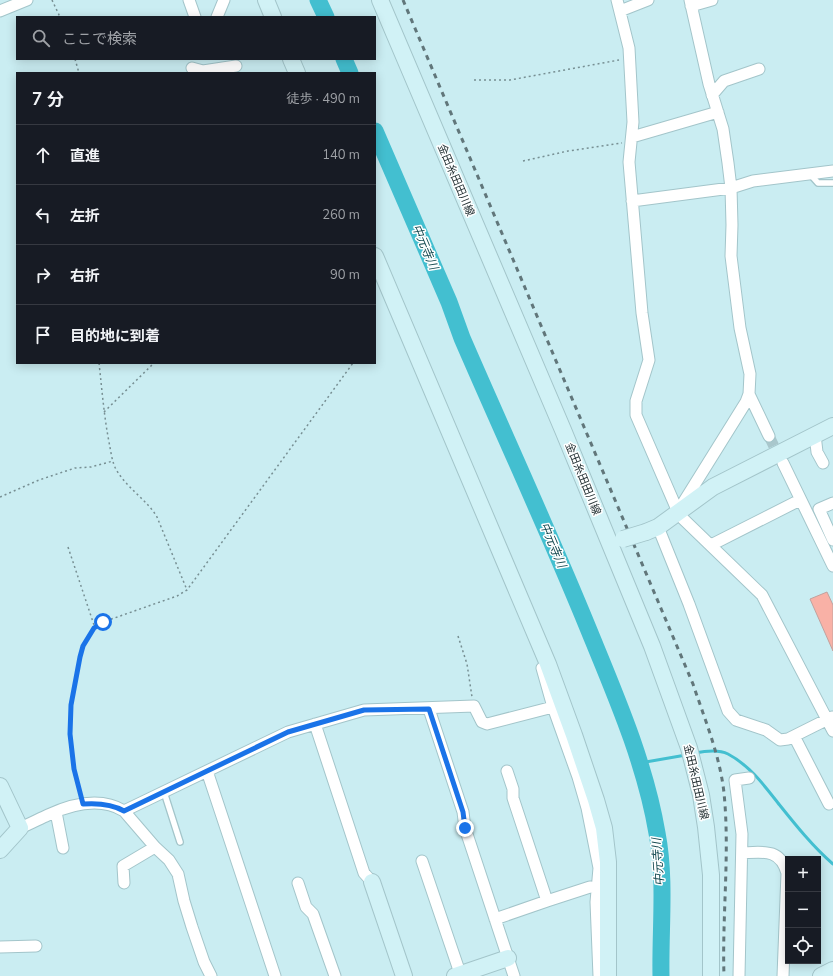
<!DOCTYPE html>
<html lang="ja">
<meta charset="utf-8">
<style>
:root{--surface:#171b24;--page:#242831;--text:#f1f3f6;--muted:#9ea1a6;--line:#363941}
body{margin:0;font-family:"Nunito Sans","Noto Sans JP",sans-serif;background:var(--page);color:var(--text)}
.controls{position:absolute;right:12px;bottom:12px;display:grid;overflow:hidden;border-radius:0px;box-shadow:0 2px 10px #0003}
.controls button{width:36px;height:36px;display:grid;place-items:center;padding:0;border:0;border-bottom:1px solid var(--line);background:var(--surface);color:var(--text);font:20px sans-serif}
.stop{position:absolute;width:12px;height:12px;margin:-9px;border:3px solid #1a73e8;border-radius:50%;background:#fff}
.stop.end{background:#1a73e8;border-color:#fff;box-shadow:0 1px 4px #0008}
.list{margin:0;padding:0;list-style:none}
h2{display:flex;justify-content:space-between;align-items:center;height:52px;margin:0;padding:0 16px;font-size:17px}
h2 small{font-size:13px;font-weight:400;color:var(--muted)}
.list li{display:grid;grid-template-columns:26px 1fr auto;gap:12px;align-items:center;box-sizing:border-box;height:60px;padding:0 16px;border-top:1px solid var(--line)}
.list b{display:block;font-size:15px;white-space:nowrap}
.list em{font-size:13px;font-style:normal;color:var(--muted)}
.icon{flex:none;width:22px;height:22px;fill:none;stroke:currentColor;stroke-width:2;stroke-linecap:round;stroke-linejoin:round}
.map{position:relative;flex:none;width:833px;height:976px;overflow:hidden}
.search{position:absolute;background:var(--surface);box-shadow:0 2px 10px #0003;left:16px;top:16px;width:360px;height:44px;display:flex;align-items:center;gap:10px;box-sizing:border-box;padding:0 14px;border-radius:0px;color:var(--muted);font-size:15px}
.panel{position:absolute;background:var(--surface);box-shadow:0 2px 10px #0003;left:16px;top:72px;width:360px;height:292px;border-radius:0px}
.map>svg:first-child{display:block}
</style>
<div class="map">
<svg width="833" height="976" viewBox="0 0 833 976">
<rect width="100%" height="100%" fill="#caedf2"/>
<g fill="none" stroke-linecap="round" stroke-linejoin="round">
<path stroke="#43bfd0" stroke-width="3" d="M695,753C705,751 718,749 728,754C749,765 764,785 778,803C794,823 813,847 833,864
M640,763L686,755"/>
<path stroke="#43bfd0" stroke-width="17" d="M318,0L326,17
M344,59L350,73
M375,131L449,302L462,338C504,435 548,530 588,628C615,694 645,762 657,833C666,880 660,929 661,976"/>
</g>
<path fill="#f9b1a6" stroke="#c1a29e" d="M827,592L833,605V651L810,599Z"/>
<g fill="none" stroke-linecap="round" stroke-linejoin="round">
<path stroke="#a9c7cc" stroke-width="11" stroke-dasharray="11 5.5" stroke-linecap="butt" d="M769,436L780,459"/>
<g stroke="#a3c5ca" stroke-width="8">
<path id="lane" d="M810,174L818,183H833
M164,792L180,842"/>
</g>
<g stroke="#a3c5ca" stroke-width="13">
<path id="street" d="M189,0L195,17
M617,0L629,48L633,122L629,162L642,313L649,360L636,401V415L678,512L677,513L762,595L833,731
M691,6L712,0
M0,11L27,0
M620,11L648,0
M217,17L224,0
M192,68L203,71L236,66
M712,95L724,81L759,69
M632,137L718,112
M632,201L731,188L753,181L833,171
M749,394L769,436
M815,435L817,452L823,463
M783,463L833,566
M833,503L819,509L833,540
M680,508L746,402L749,394L750,374L740,328L731,256L732,225L731,188L728,163L723,129L709,84L690,0
M658,527L689,604L728,711L736,720L766,730L780,740L788,739L832,717
M711,545L800,500
M542,668L553,707L578,777L587,808L599,868L596,902L599,976
M429,709L463,812L465,828L514,976
M315,724L364,873L372,882
M794,736L829,804
M207,771L275,976
M124,811L288,732L364,710L474,706L482,722L487,724L553,707
M56,812L63,848
M20,828C30,824 39,819 48,815C72,804 101,797 124,811L155,847L169,860L178,874L184,901L192,927L204,962L211,976
M742,853C763,852 780,848 787,873L783,976
M422,861L461,976
M124,883L123,866L155,847
M298,883L306,907L313,914L335,976
M547,901L590,887L597,888
M495,919L547,901L513,798V789L507,771
M0,947L36,946
M739,976L742,834L735,780L749,778"/>
</g>
<g stroke="#a3c5ca" stroke-width="18">
<path id="secondary" d="M266,0L273,17
M380,0L563,430L652,646L689,748L701,795L706,827L711,875V976
M291,59L297,73
M375,256L548,664L574,735L596,800L604,828L608,862V976
M646,532L658,527L713,487L833,426
M0,786L20,828L0,850
M372,882L404,976
M455,976L508,958
M821,976L833,970"/>
</g>
<path stroke="#778f93" stroke-width="1.5" stroke-dasharray="2 3" stroke-linecap="butt" d="M52,0L60,17
M75,59L79,73
M474,80H510L619,60
M523,161L568,151L622,143
M99,363C102,390 104,416 109,442C111,452 112,463 117,471C128,489 147,500 157,517L187,590
M104,412L154,363
M0,497L39,480L75,468L91,467L113,461
M68,547L95,628
M458,636L467,664L472,697
M80,794C73,765 68,736 71,706C72,696 75,685 76,675C80,654 84,634 103,622L177,596L187,590L353,363"/>
<use href="#lane" stroke="#fff" stroke-width="5.5"/>
<use href="#street" stroke="#fff" stroke-width="11"/>
<use href="#secondary" stroke="#d1f2f6" stroke-width="16"/>
<path stroke="#61767a" stroke-width="3" stroke-dasharray="5 5" stroke-linecap="butt" d="M403,0L693,684C705,720 720,756 724,793C730,854 722,915 724,976"/>
<g stroke="#a3c5ca" stroke-width="18" stroke-linecap="butt">
<path id="secondary-bridge" d="M623,539L646,532"/>
</g>
<use href="#secondary-bridge" stroke="#d1f2f6" stroke-width="16"/>
</g>
<g fill="none" stroke-linecap="round" stroke-linejoin="round">
<path stroke="#1a73e8" stroke-width="5" d="M103,622L94,628L83,646L80,657L71,705L70,734L74,769L83,804C97,803 112,804 124,811L288,732L364,710L429,709L463,812L465,828"/>
</g>
<g text-anchor="middle" dominant-baseline="central" stroke-width="3" stroke-linejoin="round" paint-order="stroke">
<g font-size="11" fill="#243134" stroke="#fff">
<text transform="translate(456 180) rotate(67)">金田糸田田川線</text>
<text transform="translate(583 479) rotate(68)">金田糸田田川線</text>
<text transform="translate(696 782) rotate(77)">金田糸田田川線</text>
</g>
<g font-size="12" font-style="italic" fill="#12484f" stroke="#fff">
<text transform="translate(425 247) rotate(67)">中元寺川</text>
<text transform="translate(553 545) rotate(67)">中元寺川</text>
<text transform="translate(658 862) rotate(-94)">中元寺川</text>
</g>
</g>
</svg>
<div class="controls">
<button>+</button>
<button>−</button>
<button><svg class="icon" aria-label="locate" viewBox="0 0 24 24"><circle cx="12" cy="12" r="6"/><path d="M12 2v4M12 18v4M2 12h4M18 12h4"/></svg></button>
</div>
<div class="stop" style="left:103px;top:622px"></div>
<div class="stop end" style="left:465px;top:828px"></div>
<div class="search"><svg class="icon" aria-label="search" viewBox="0 0 24 24"><circle cx="10" cy="10" r="6"/><path d="M15 15l6 6"/></svg>ここで検索</div>
<section class="panel">
<h2>7 分<small>徒歩 · 490 m</small></h2>
<ul class="list">
<li><svg class="icon" aria-label="ahead" viewBox="0 0 24 24"><path d="M12 20V5M6 11l6-6 6 6"/></svg><div><b>直進</b></div><em>140 m</em></li>
<li><svg class="icon" aria-label="left" viewBox="0 0 24 24"><path d="M17 20v-9H6M10 6l-5 5 5 5"/></svg><div><b>左折</b></div><em>260 m</em></li>
<li><svg class="icon" aria-label="right" viewBox="0 0 24 24"><path d="M7 20v-9h11M14 6l5 5-5 5"/></svg><div><b>右折</b></div><em>90 m</em></li>
<li><svg class="icon" aria-label="arrive" viewBox="0 0 24 24"><path d="M6 21V4h12l-3 4 3 4H6"/></svg><div><b>目的地に到着</b></div></li>
</ul>
</section>
</div>
